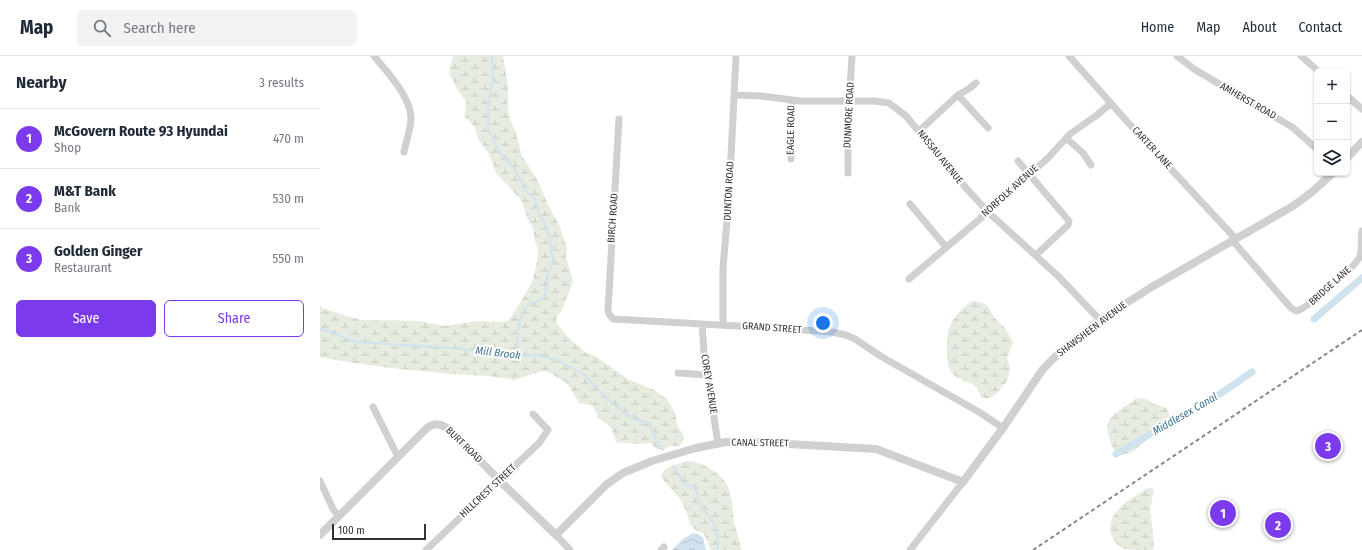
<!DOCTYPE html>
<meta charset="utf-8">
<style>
:root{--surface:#fff;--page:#f2f2f3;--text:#1f2937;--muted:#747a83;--line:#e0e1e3;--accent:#7c3aed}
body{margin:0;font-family:"Fira Sans Condensed",sans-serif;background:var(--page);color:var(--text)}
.controls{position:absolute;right:12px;top:12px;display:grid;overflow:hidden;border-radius:6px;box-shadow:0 1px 3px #0004}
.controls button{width:36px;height:36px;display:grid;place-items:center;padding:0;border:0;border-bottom:1px solid var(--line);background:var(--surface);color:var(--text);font:20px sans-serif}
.scale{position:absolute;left:12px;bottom:10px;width:94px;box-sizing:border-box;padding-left:4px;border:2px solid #333;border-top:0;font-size:11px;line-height:14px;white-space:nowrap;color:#333;-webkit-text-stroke:3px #fff;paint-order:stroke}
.you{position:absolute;left:503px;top:267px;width:14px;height:14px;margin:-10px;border:3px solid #fff;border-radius:50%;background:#1a73e8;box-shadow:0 0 0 6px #1a73e833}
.badge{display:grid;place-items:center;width:26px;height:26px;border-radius:50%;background:var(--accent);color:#fff;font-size:13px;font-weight:700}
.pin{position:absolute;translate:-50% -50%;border:2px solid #fff;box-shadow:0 1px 4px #0006}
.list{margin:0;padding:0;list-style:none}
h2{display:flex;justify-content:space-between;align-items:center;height:52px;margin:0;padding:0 16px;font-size:17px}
h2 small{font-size:13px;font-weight:400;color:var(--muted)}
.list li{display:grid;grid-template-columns:26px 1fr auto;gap:12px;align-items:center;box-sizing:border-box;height:60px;padding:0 16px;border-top:1px solid var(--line)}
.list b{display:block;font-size:15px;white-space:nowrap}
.list p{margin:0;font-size:13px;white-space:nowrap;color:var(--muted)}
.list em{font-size:13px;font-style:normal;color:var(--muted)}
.actions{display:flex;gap:8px;padding:12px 16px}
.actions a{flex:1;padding:9px 0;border:1px solid var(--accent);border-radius:6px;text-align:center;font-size:14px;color:var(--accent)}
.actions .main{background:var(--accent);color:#fff}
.icon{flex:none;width:22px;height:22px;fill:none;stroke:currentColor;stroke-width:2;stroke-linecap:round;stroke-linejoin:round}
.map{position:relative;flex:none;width:1042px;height:494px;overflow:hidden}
header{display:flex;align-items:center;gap:24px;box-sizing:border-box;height:56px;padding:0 20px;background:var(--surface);border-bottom:1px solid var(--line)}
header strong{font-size:19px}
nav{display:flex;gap:22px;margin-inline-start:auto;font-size:14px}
.search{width:280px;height:36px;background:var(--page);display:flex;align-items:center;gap:10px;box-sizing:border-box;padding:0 14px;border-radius:6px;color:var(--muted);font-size:15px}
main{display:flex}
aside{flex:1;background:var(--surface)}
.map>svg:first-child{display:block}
</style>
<header>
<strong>Map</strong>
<div class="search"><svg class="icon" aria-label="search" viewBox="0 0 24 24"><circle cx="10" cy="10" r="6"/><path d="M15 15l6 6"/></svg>Search here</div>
<nav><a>Home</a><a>Map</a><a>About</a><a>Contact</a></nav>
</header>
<main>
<aside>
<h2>Nearby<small>3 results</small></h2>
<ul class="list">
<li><span class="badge">1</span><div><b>McGovern Route 93 Hyundai</b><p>Shop</p></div><em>470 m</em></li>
<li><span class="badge">2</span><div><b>M&amp;T Bank</b><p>Bank</p></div><em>530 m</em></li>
<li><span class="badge">3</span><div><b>Golden Ginger</b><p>Restaurant</p></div><em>550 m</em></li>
</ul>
<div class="actions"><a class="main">Save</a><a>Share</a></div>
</aside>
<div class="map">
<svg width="1042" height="494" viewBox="0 0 1042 494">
<defs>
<pattern id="wetland-marsh" width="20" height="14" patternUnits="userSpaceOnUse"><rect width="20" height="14" fill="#e6ecdf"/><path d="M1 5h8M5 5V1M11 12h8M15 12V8" fill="none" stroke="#c6cbc0"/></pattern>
<pattern id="water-waves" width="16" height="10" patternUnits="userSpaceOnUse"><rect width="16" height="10" fill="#cfe2ee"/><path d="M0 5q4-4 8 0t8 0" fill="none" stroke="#b2c2cd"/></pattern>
</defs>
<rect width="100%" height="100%" fill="#fff"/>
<path fill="url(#wetland-marsh)" d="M133,0H183L188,30V55L191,67L196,76L202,100L218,125L227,147L240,171L247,192L246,201L253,226L242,254L237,260L236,264L237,268L247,280L266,297L275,300L308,323L334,334L347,343L355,357L357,369L364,380L362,387L358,390H350L343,394H338L330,387L318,388L296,386L292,374L288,368L278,362L276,355L271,349L259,347L248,328L227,315L219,316L194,324L169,320L132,318L70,312L22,305L0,301V249L3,252L26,260L42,264L100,265L124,270L158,265L182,266L187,265L190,262L201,246L213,224L218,200V192L215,185L213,172L207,162L202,145L176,117L169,98L159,84L154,70L145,61L146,45L138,35L129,17Z
M651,245L664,247L668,251L675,262L685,272L693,286L687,302L690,312L688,324L676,338L668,343L661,341C660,338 658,333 656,331C650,325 640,325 634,319C628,313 627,304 627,296C626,271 632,261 651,245Z
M816,342L826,343L832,347L846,352C851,359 852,365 848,372C843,375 837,377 831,381C823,386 816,396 806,398C801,400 796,397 793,392C791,389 790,384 789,381C781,359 804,354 816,342Z
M365,405C380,404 402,417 408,431C411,438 413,450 413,458C414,461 413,464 414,467C416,476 421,485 421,494H391L384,478L374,473L370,468L367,457L360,443L341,421C342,410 357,410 365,405Z
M828,432L834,433L830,453L834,488L833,494C825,494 813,494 805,493C799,491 794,486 792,480C782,458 813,441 828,432Z"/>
<path fill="url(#water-waves)" d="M373,477L378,478L383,482L386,494H352L363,483Z"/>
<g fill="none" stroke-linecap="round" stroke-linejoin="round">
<path stroke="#cfe2ee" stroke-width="2" d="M172,0L173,21L168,52L169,57L168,72L180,97L195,113L205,134L214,141L218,152L219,158L225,168L230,184L233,205L227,220V231L224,241L220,244L210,248L206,251L201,261L197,281L198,300
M0,273L15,277L28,284L38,286L144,293L159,295H176L198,300L218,299L239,305L266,320L285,341L312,363L329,367L336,384L340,389L343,394
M353,410L365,428L375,432L379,445L394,469L398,483V494"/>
<path stroke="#cfe2ee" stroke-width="7" d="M994,263L1042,222
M796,398L900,338L932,316"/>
<path stroke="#d0d0d0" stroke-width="7" d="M54,0C67,16 91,41 91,62C91,73 86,85 84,96
M749,0L812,71L915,182
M857,0L874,13L972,71L997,93
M981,0L998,15
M415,39L441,40L481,45H555L569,47L586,60L646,132L668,156L738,220L780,264
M638,39L668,72
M1027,40L1042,53
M299,63L288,254L289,258L293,263L453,272L512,276L526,279L535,283L562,301L659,356L683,372
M599,75L638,39L650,32L656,27
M746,82L763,97L771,109
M471,103C473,83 469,64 472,44
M698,105L749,165L748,169L716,199
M528,117V67L532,0
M590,148L626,191
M912,184L971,252L976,255C987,253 1036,211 1040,200C1042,193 1041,183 1042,175
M589,223L668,156L728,102L750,78L777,59L791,47
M382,268L384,296L398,388
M403,269V212L409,141L416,0
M358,317L388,319
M53,351L78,401
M0,425L13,453L19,460
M236,479L250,494
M106,494L219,387L228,374L213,358
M341,494L344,491
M590,494L643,426"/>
<path stroke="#d0d0d0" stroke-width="8" d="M1027,102L1042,86
M0,479L107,372C117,364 125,370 133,377L180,425L236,479L287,428L303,417L332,405L376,392L406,386H435L556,393L643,426L683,372L723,313L743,293L780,264L830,232L973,150L992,136L1013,117"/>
<path stroke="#888" stroke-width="2" stroke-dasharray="4 3" stroke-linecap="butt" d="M713,494L1042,274"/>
</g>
<g text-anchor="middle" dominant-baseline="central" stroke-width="4" stroke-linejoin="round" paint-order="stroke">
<g font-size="10" fill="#333" stroke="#fff">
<text transform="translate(928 45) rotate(30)">AMHERST ROAD</text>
<text transform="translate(529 59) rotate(-87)">DUNMORE ROAD</text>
<text transform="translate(471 74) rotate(-89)">EAGLE ROAD</text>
<text transform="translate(832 92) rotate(47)">CARTER LANE</text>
<text transform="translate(620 101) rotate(51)">NASSAU AVENUE</text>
<text transform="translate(409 135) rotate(-87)">DUNTON ROAD</text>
<text transform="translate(690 135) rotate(-42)">NORFOLK AVENUE</text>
<text transform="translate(293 162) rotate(-86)">BIRCH ROAD</text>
<text transform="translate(1010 230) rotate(-42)">BRIDGE LANE</text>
<text transform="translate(452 272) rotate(4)">GRAND STREET</text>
<text transform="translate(772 273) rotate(-37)">SHAWSHEEN AVENUE</text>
<text transform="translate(389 328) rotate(81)">COREY AVENUE</text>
<text transform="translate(440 387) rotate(1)">CANAL STREET</text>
<text transform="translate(144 389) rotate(44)">BURT ROAD</text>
<text transform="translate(168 435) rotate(-43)">HILLCREST STREET</text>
</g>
<g font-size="11" font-style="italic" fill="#3f7597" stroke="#fff">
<text transform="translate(178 297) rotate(7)">Mill Brook</text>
<text transform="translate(865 358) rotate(-30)">Middlesex Canal</text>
</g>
</g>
</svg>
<div class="controls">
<button>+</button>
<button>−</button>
<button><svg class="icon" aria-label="layers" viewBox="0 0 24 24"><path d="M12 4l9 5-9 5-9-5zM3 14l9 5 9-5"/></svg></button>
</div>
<div class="scale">100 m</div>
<div class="you"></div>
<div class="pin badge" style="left:903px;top:457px">1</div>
<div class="pin badge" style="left:958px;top:469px">2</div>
<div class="pin badge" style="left:1008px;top:390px">3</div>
</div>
</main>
